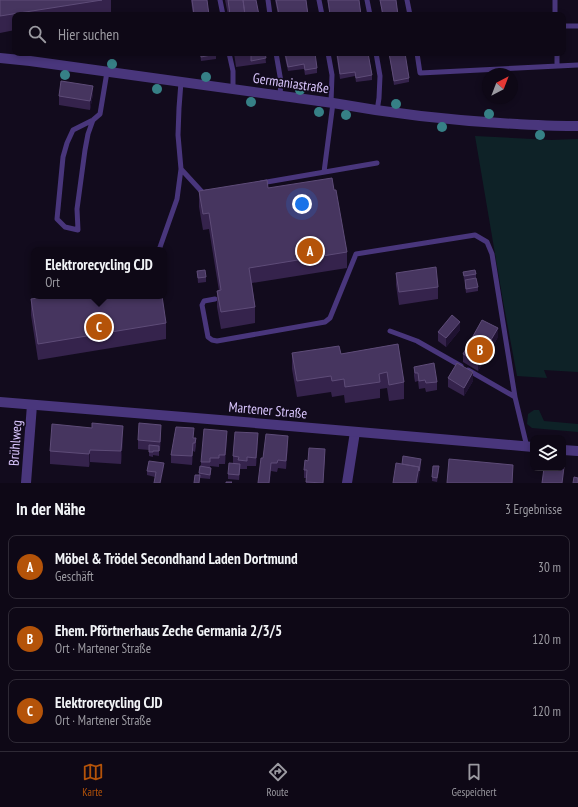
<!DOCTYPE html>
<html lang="de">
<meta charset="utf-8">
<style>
:root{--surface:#0e0816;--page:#1c1623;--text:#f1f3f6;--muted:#9b9aa1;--line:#2e2935;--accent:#b45309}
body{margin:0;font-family:"PT Sans Narrow",sans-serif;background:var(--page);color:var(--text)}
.controls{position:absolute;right:12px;bottom:12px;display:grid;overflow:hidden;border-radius:8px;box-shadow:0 2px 6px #0003}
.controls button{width:36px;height:36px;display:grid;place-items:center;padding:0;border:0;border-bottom:1px solid var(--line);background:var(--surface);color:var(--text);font:20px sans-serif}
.compass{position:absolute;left:482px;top:68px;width:36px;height:36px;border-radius:50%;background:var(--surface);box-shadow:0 2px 6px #0003;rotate:42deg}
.you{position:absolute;left:302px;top:204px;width:14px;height:14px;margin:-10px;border:3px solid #fff;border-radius:50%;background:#1a73e8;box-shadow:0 0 0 6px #1a73e833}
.badge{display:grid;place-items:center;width:26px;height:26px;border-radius:50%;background:var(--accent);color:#fff;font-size:13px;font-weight:700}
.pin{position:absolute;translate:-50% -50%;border:2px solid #fff;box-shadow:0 1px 4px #0006}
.popup{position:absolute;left:31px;top:247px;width:136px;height:52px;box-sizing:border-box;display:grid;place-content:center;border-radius:8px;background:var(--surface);filter:drop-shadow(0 1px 3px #0005);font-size:13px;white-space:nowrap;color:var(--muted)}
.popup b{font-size:15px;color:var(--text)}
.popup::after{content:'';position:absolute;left:50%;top:100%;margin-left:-8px;border:8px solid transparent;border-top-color:var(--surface)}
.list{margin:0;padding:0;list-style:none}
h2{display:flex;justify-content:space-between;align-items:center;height:52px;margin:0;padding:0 16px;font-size:17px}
h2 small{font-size:13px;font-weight:400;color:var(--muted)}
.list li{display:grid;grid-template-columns:26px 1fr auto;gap:12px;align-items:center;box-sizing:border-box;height:64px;margin:0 8px 8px;padding:0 8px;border:1px solid var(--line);border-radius:8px}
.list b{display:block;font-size:15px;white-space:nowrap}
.list p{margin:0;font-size:13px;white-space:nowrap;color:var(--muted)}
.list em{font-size:13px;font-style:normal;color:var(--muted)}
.icon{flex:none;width:22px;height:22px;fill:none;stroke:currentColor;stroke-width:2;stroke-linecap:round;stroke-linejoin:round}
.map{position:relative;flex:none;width:578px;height:483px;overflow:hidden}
.search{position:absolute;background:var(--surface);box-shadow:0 2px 6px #0003;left:12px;right:12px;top:12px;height:44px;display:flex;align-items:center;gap:10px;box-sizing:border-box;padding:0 14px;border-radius:8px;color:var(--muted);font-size:15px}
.sheet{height:268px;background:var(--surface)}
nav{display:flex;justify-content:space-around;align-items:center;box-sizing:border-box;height:56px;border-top:1px solid var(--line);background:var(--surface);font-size:11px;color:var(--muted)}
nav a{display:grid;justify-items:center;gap:2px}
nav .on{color:var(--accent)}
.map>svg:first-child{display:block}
</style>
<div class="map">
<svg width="578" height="483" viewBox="0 0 578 483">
<rect width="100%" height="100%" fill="#120b1d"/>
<path fill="#0e2227" d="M475,136L551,140L578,139V372L544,370L547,378L517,376L503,301Z
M534,410H539L544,421L578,424V432L532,428L527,424L528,414Z"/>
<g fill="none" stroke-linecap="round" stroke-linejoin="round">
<path stroke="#49367c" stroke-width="5" d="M220,0L223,15
M268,0L270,15
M319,0L322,15
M367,0L370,15
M407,0L410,15
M555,0V15
M563,26H578
M229,53L233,71V89
M276,53L281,82L280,95
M328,53L332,75L331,103
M376,53L380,76L379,98L377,111
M417,53L420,73L578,65
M557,53V66
M181,82L179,108L178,135L181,169L203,193L206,192
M93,120L88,134L85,150L77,209L78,230L65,227L57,219L63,157L67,143L73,130L93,120L100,114L107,72
M324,172L333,103
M261,183L377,163
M159,250L177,199L181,169
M215,299L204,301L202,305L208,337L212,340L217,341L325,322L330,318L356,254L475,235L487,242L492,254L515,397
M390,331L417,341L461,366
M468,370L515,397L527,447"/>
<path stroke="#49367c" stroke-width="10" d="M0,58L30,61L333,103C394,114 455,121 517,124C538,125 558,126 578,126
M26,483L32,405
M347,483L355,432"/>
<path stroke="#49367c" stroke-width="10" d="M0,402L220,420L533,447
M563,450L578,451"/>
</g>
<g fill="#368086">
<circle cx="112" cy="64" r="5"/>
<circle cx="65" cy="75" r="5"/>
<circle cx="206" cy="77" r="5"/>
<circle cx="157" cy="89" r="5"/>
<circle cx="300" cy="90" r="5"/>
<circle cx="251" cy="102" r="5"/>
<circle cx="396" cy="104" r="5"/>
<circle cx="319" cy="112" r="5"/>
<circle cx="489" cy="114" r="5"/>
<circle cx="346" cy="115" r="5"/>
<circle cx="442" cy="127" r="5"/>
<circle cx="540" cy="135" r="5"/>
</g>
<path fill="#35234c" d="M0,0H111V15H15V30L0,33Z
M191,0H207L209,15H193Z
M225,0H256L259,15H228Z
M275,0H306L308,15H278Z
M327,0H359L361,15H330Z
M380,0H396L398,15H382Z
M200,53H216V59L201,61Z
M234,53H265L266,63L236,67Z
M284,53H315L317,68V73L305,75L304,69L288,71Z
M336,53H368L372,75V80L356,82L355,76L340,79Z
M389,53H405L409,78V82L394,85Z
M93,94L90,110L59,105V96Z
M268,188L334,190L347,252V268L252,283L255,307V323L221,329L217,307V291H219L209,229L203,230L199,207V191Z
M197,271L206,277V282L198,283Z
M463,272L476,274V278L464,280Z
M396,273L438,287V299L399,305L396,285Z
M465,280L478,287V291L466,293L465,285Z
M31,299L166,323V339L38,360L31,315Z
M460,330L446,347L438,341V332Z
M498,337L478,371L463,362V354Z
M398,344L404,382V399L389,401L387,388L380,389V398L345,403L344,395L332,397L331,392L297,397L292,369V353L341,354Z
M414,367L437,382V390L426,392L425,388L419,389L418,381L415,382L414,376Z
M448,378L473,381L464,396L448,387Z
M92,428L123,439L121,464L90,462L89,467L50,464V451Z
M161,434L160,451H159V456L153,455V457L149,456V450L138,449V440Z
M194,438H196V446L195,452L193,451L192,465L171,463V455Z
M227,439L225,464H219V467L210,466L211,472L210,479L200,478L199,475V473L201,466V462Z
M258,442L256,466H247V469H240L239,480L228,479V474L233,464V456Z
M288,445L286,469L278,468L277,472L271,471L263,458Z
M325,458L323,483H306V478H304V470L308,461Z
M164,467L155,477L147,475V471Z
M439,470L437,482L432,481V477Z"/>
<path fill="#1f1231" d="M93,86V94L90,110V101Z
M460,322V330L446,347V338Z
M498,328V337L478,371V362Z
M473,372V381L464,396V388Z
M123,426V439L121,464V451Z
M227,431V439L225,464V455Z
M258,433V442L256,466V458Z
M288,436V445L286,469V461Z
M193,443V451L192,465V456Z
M90,450V462L89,467V454Z
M421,459V468L419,480V483H416Z
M164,463V467L161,483H160Z
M271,463V471L270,483H269Z
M513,465V483H512Z
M564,467L563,483H562Z"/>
<path fill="#46355f" stroke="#5e4c78" d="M0,0H102L0,16Z
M192,0H207L209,15H194Z
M228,0H243L245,15H230Z
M243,0H256L259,15H245Z
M276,0H306L308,15H279Z
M328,0H359L361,15H330Z
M380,0H396L398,15H383Z
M201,53H216V54L201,57Z
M251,53H265L266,58L251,61Z
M285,53H315L317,68L305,70L304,64L288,67Z
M337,53H368L372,75L356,78L355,72L340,74Z
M389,53H405L409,78L394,81Z
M61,81L93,86L90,101L59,96Z
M332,178L334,190H336L347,252L249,268L255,307L221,312L217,291L221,290L209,213L203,214L199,191L267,180L268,188Z
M436,267L438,287L399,292L396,273Z
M205,270L206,277L198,278L197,271Z
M475,270L476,274L464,276L463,272Z
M476,278L478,287L466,289L465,280Z
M51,296H162L166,323L38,344L31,299Z
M452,315L460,322L446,338L438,332Z
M482,320L498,328L478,362L463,354Z
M398,344L404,382L389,385L387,372L379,374L380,382L345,387L344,379L332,381L331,376L297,381L292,353L339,346L341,354Z
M434,363L437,382L426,383L425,380L419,381L418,373H415L414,367Z
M457,363L473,372L464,388L448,378Z
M92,423L123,426L121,451L90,450L89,454L50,451L52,424L92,428Z
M139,423L161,425L160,442L138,440Z
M176,427L194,428L193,438H196L195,443H193L192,456L171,455Z
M204,429L227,431L225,455H219V458H210V462H201Z
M235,432L258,433L256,458L247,457V461L238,460L239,457L233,456Z
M266,434L288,436L286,461L278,460L277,463H271L269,483H258L261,458H263Z
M149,445L159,446V451H153V452H149Z
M309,448L325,449L323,483L306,482L307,470H304L305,460L308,461Z
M403,456L421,459L419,471V467L402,464Z
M449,459L513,465L512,483H447Z
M149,461L164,463L160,483H154L156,472L147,471Z
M229,463L240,464L239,475L228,474Z
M396,463L419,467L416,483H393Z
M200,466L211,468L210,475L199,473Z
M433,466H439L437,478L432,477Z
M563,467H564L562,483H542L544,468H563Z
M195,475H200L199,483H194Z
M574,477L578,478V483H573Z
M226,482H232L231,483H226Z"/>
<g text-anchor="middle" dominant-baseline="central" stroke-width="3.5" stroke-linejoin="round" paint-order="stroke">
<g font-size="14" fill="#dbc7ff" stroke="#120b1d">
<text transform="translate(291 83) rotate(8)">Germaniastraße</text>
<text transform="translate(268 410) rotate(5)">Martener Straße</text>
<text transform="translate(15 443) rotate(-86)">Brühlweg</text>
</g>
</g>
</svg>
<div class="controls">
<button><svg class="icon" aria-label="layers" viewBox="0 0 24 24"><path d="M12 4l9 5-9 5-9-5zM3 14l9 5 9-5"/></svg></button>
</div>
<svg class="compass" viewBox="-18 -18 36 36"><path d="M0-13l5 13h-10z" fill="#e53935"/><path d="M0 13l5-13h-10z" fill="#9b9aa1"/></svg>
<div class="you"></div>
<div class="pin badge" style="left:310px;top:251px">A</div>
<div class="pin badge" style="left:480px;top:350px">B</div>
<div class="pin badge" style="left:99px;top:327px">C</div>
<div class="popup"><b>Elektrorecycling CJD</b>Ort</div>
<div class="search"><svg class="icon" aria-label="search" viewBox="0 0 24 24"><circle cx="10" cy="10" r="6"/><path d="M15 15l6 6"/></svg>Hier suchen</div>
</div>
<section class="sheet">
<h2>In der Nähe<small>3 Ergebnisse</small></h2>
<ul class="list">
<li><span class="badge">A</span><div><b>Möbel &amp; Trödel Secondhand Laden Dortmund</b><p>Geschäft</p></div><em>30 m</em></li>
<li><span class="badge">B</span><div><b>Ehem. Pförtnerhaus Zeche Germania 2/3/5</b><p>Ort · Martener Straße</p></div><em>120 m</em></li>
<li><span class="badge">C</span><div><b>Elektrorecycling CJD</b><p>Ort · Martener Straße</p></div><em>120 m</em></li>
</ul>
</section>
<nav>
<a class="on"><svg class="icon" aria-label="map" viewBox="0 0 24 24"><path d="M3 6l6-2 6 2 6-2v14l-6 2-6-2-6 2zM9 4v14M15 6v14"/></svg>Karte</a>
<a><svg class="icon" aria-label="directions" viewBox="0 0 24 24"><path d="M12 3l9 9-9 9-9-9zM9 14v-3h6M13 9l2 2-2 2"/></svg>Route</a>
<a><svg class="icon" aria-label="saved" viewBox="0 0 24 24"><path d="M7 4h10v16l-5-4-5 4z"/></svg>Gespeichert</a>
</nav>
